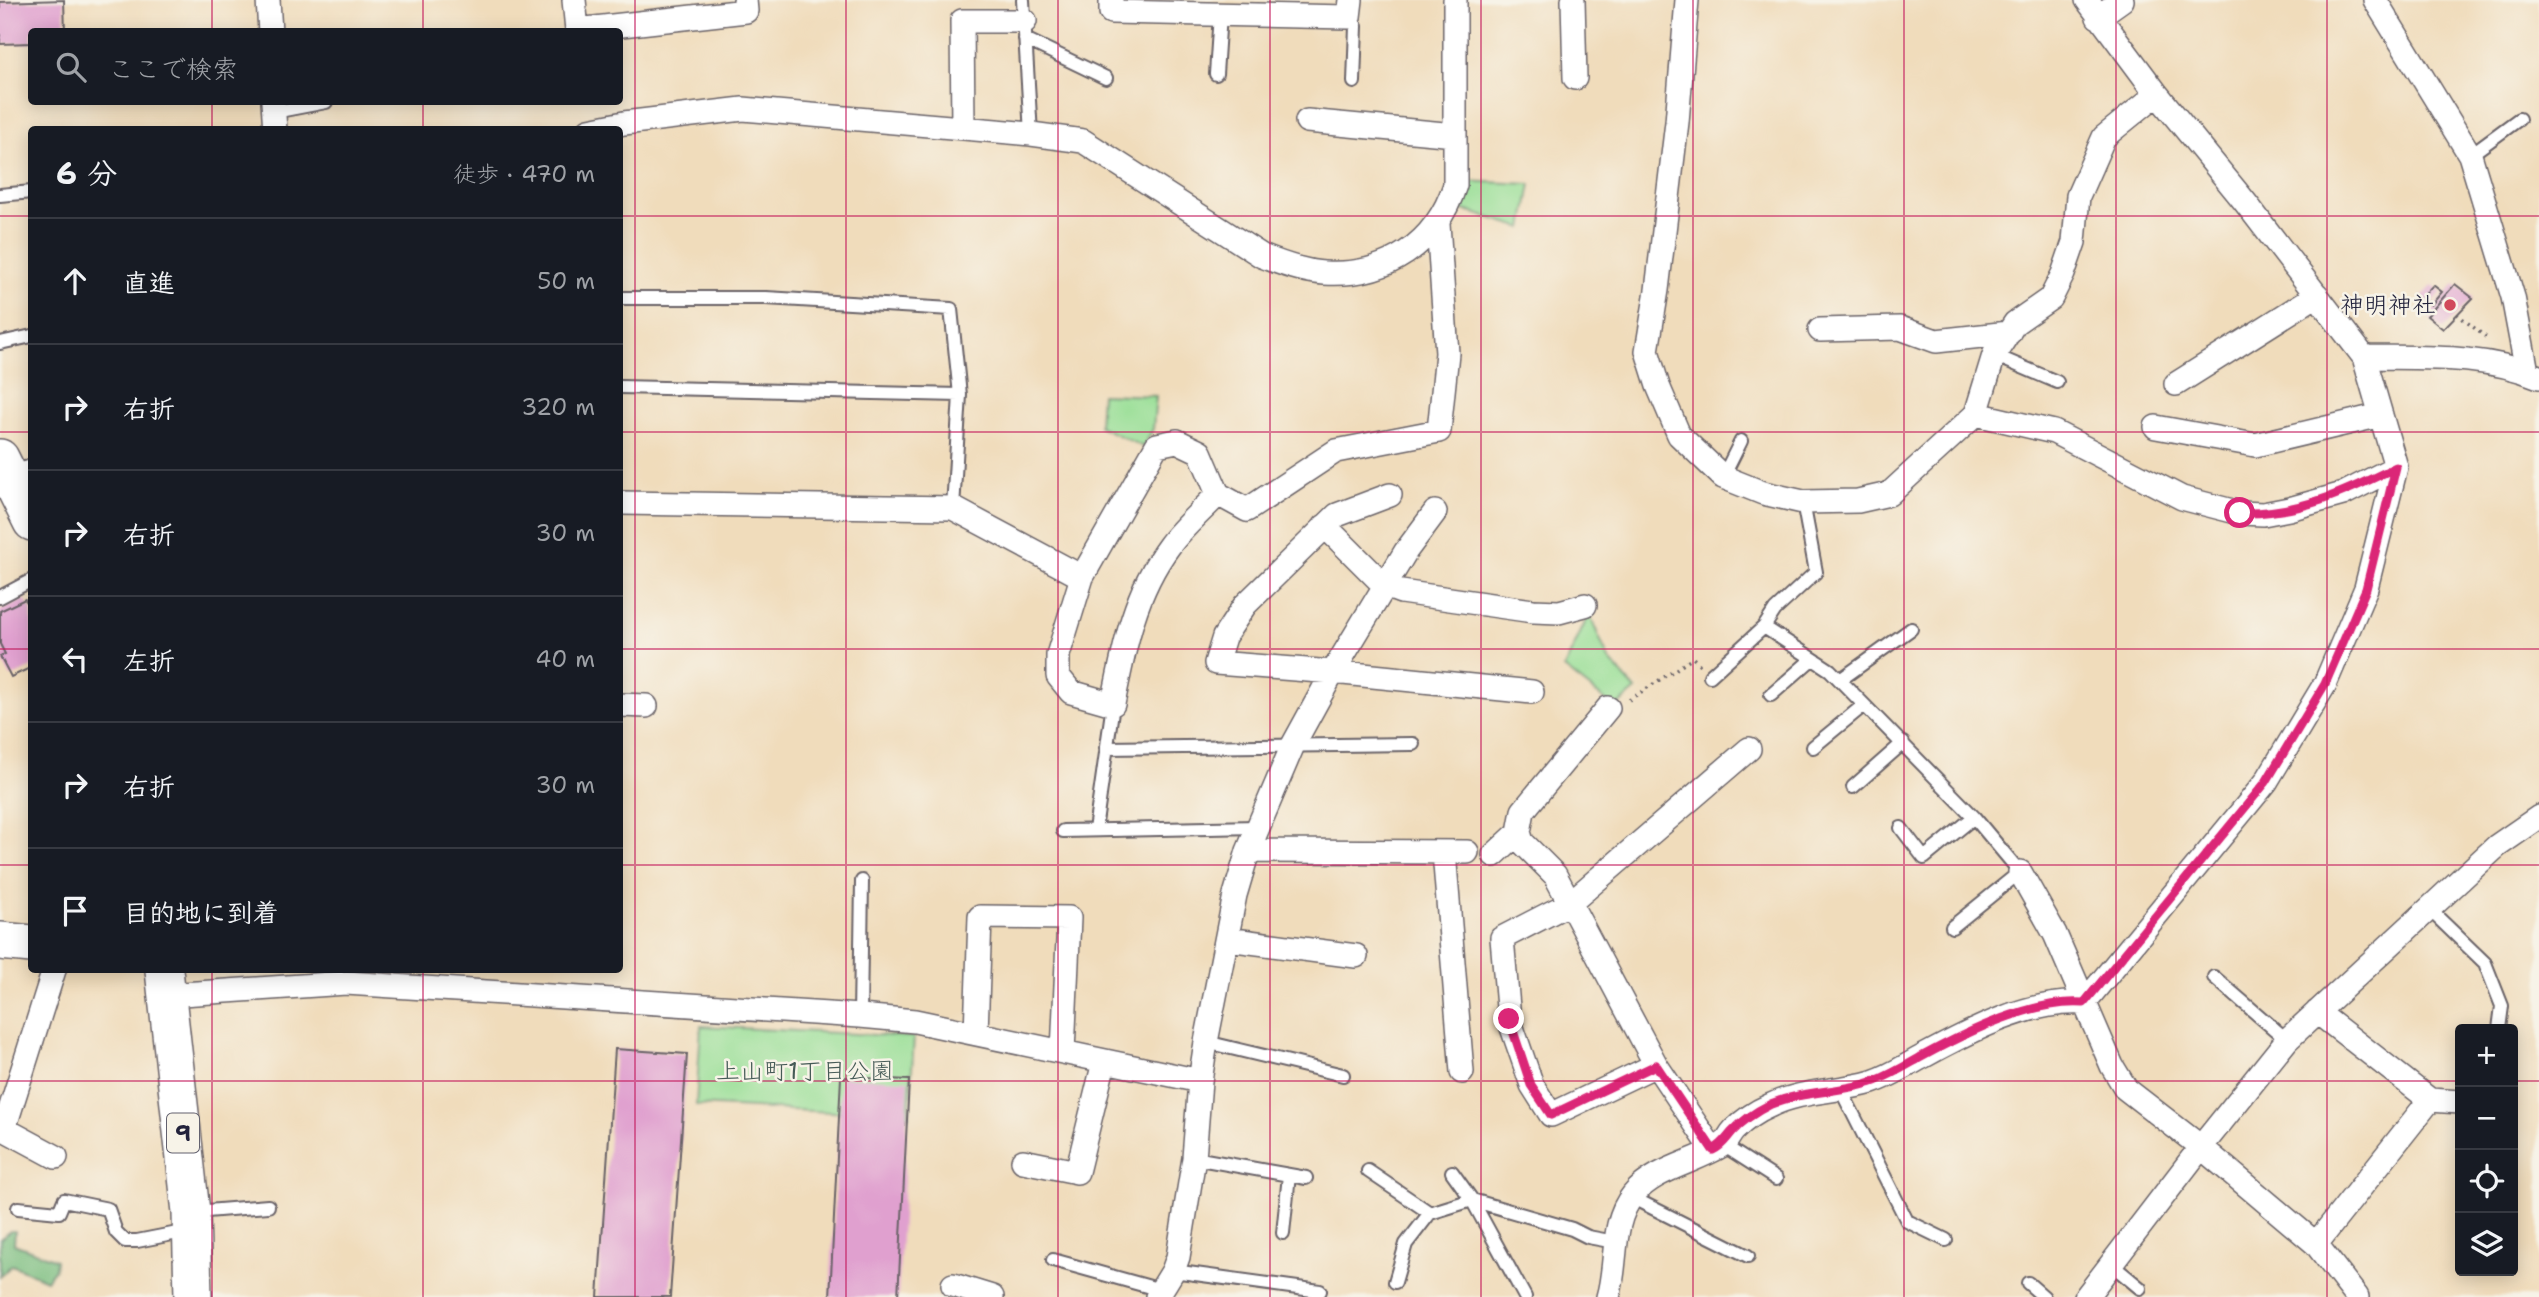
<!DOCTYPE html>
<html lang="ja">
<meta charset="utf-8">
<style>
:root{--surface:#171b24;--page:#242831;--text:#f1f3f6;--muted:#9ea1a6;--line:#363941}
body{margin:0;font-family:"Shantell Sans","Klee One",sans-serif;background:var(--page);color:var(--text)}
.controls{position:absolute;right:21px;bottom:21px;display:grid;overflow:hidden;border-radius:7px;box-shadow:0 4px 18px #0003}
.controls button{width:63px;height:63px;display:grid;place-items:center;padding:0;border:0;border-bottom:2px solid var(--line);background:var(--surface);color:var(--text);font:35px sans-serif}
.stop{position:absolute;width:21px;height:21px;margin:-16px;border:5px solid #db2777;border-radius:50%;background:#fff}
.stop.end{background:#db2777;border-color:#fff;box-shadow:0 2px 7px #0008}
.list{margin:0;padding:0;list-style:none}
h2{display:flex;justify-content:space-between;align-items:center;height:91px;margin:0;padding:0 28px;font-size:30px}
h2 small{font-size:23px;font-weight:400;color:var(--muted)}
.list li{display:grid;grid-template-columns:46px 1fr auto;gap:21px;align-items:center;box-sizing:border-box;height:126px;padding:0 28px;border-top:2px solid var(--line)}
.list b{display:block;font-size:26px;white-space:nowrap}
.list em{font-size:23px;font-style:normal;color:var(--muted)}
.icon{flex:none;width:38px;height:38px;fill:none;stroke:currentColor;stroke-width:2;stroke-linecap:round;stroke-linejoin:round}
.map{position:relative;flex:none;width:2539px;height:1297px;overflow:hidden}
.search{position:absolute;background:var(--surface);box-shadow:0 4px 18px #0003;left:28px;top:28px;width:595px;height:77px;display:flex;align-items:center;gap:18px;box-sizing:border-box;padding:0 24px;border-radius:7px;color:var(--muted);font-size:26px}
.panel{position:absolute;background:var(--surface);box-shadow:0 4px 18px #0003;left:28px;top:126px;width:595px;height:847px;border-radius:7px}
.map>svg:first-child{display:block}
</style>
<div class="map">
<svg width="2539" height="1297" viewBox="0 0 2539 1297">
<rect width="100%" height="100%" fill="#f7f3e8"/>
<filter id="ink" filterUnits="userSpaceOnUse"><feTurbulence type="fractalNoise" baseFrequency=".0143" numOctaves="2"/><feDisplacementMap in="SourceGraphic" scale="14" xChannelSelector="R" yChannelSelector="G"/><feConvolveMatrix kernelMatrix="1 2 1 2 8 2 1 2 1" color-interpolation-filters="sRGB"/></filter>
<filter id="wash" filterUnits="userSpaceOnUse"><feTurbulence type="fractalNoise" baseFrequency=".00686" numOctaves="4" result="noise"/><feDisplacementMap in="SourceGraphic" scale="28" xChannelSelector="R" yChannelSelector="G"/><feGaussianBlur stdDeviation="1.57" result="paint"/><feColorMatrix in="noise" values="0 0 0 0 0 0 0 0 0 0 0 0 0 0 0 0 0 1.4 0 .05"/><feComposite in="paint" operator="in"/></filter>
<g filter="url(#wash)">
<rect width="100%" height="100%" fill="#f0dcbb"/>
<path fill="#9adf97" stroke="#5e8069" stroke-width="2" d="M1461,181L1531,184L1523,228L1454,207Z
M1101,394L1156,396L1153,429L1143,447L1099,426Z
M1589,614L1609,660L1636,690L1615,708L1564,668Z
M701,1026L914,1037L909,1116L696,1105Z"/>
<path fill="#7bbe80" stroke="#4e705e" stroke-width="2" d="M10,1231H15L14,1244L56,1260L55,1269L46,1280L12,1265L0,1276V1239Z"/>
<g id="blocks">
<path fill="#e0a0cf" d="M64,0L65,32H32V43L0,44V2Z
M2455,284L2473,298L2443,329L2427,316Z
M2433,285L2442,292L2431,305L2422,297Z
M25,599L32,611V667L11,677L0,656L5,654L0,644V611Z
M615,1049L687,1054L670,1297H598Z
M841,1077L909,1080L898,1297H830Z"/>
</g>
</g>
<g filter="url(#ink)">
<use href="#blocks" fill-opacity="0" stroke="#6a6368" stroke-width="2"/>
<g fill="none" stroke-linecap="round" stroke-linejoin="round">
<g stroke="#6a6368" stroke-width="16">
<path id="service" d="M1023,0L1031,134
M1349,17L1356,26L1354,82
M1025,39L1106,78
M1216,74L1220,14
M274,112L326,102
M2470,155L2519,119
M0,195L32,192
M620,298H766L951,309L960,395L953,508
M0,343L32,336
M1994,355L2057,382
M620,387L960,395
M11,472L32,466
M1723,477L1741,441
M0,597L32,580
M1764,627L1830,670L1974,817L2020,872L1952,927
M1710,676L1764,627L1775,610L1816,572L1803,502
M1840,680L1911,629
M1771,695L1812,659
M1813,747L1864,705
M1106,748L1413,744
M1853,787L1903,743
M1901,828L1924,858L1974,817
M1095,830L1113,704
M1063,831L1257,827
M2428,908L2485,963L2502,1006L2499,1029
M2214,977L2287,1040
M860,1016L862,881
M1206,1042L1343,1075
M1841,1090L1907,1221L1946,1240
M1723,1145L1776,1179
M1194,1158L1306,1178
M1368,1171L1430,1213
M1452,1172L1472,1200L1525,1297
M1631,1197L1748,1256
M18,1208L59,1212L64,1200L108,1209L116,1232L125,1241H137L188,1231
M195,1212L268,1206
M1283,1233L1289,1175
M1053,1260L1161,1290
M2111,1264L2140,1288
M1173,1271L1320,1291
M1395,1282L1406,1244L1430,1213L1472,1200L1572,1229L1588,1237L1615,1242
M2028,1283L2044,1297"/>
</g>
<g stroke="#6a6368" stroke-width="26">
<path id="minor" d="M268,0L270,32
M574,0L577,30L746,11L745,0
M1111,0V12L1349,17L1351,0
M1573,0L1575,78
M1687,0L1677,122L1657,290L1647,351L1658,386L1679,435L1723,477L1763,493L1803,502L1858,501L1889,494L1976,414L1994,355L2015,323L2051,298L2063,274L2074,242L2078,196L2104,137L2157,94
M2375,0L2470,155L2513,297L2527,372
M2098,17L2122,0
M273,102L275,130
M1307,121L1455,135
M963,128L962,21H1025
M589,130L624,123L743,109L1031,134L1083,141L1262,256C1282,264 1304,272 1324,273C1387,277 1436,244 1455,185V0
M1820,330L1900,328L1936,341L2009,333
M2364,357C2422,358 2484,354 2539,377
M2176,384L2317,295
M1976,414L2054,432L2182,498L2240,513L2263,514L2289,509L2343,494L2396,467
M2156,427L2255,445L2381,415
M1177,441L1200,452L1218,494C1202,511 1183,527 1169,546C1134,593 1124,648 1113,704L1071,692L1058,676V655L1082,577L1157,445Z
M1218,494L1247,510L1336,451L1439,431L1447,353L1438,224
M1390,495L1337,515L1245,605L1224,637L1216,663L1333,672L1532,692
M620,503L953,508L1082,577
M1325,526L1385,586L1401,592L1533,611L1559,612L1585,605
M620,705L646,706
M1608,708L1523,811L1519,832L1522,842L1555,875L1656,1065L1713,1150
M1248,851L1467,852
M1444,852L1462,1072
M1494,855L1519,832
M2020,872L2055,934L2112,1066L2126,1089L2201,1147L2316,1244L2357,1297
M1227,939L1356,956
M54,970L4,1129L56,1157
M167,995L346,983L860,1016L915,1021L1200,1081
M2317,1012L2430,1100L2460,1102
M976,1033L980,917L1069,918L1063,1052
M1656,1065L1551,1115L1532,1085L1509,1019L1502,938L1570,903L1749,749
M1023,1161L1077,1172L1104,1062
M2316,1244L2430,1100
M953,1285L992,1297
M1157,1297L1173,1271L1178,1257L1194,1158L1200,1081L1206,1042L1235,895L1248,851L1293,745L1333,672L1406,551L1435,512
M1608,1297C1618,1264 1610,1223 1633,1195C1654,1169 1693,1163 1721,1146C1727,1143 1729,1135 1734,1130C1744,1120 1755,1112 1769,1106C1801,1090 1838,1092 1872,1082C1891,1076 1907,1065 1924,1056C1970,1031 2031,999 2084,1003L2266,782L2325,684L2366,588L2396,467L2364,357L2245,202L2157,94L2087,0
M2086,1297L2201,1147L2287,1040L2497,846L2539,817"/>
</g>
<g stroke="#6a6368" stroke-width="40">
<path id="primary" d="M0,458L32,522
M0,941L32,944
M164,970L191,1212L193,1297"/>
</g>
<path stroke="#6a6368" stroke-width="3.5" stroke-dasharray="2 5" stroke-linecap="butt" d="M2457,314L2488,339
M1629,700L1693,658L1700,665"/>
<use href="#service" stroke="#fff" stroke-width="12"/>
<use href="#minor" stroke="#fff" stroke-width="23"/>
<use href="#primary" stroke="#fff" stroke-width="37"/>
</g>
</g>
<g fill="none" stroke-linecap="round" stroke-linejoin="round" filter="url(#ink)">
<path stroke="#db2777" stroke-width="9" d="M1509,1019L1531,1085L1551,1115L1656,1065L1713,1150C1723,1145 1725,1140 1732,1132C1743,1120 1757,1111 1771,1104C1804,1090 1841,1093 1875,1081C1893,1074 1907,1065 1923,1056C1967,1032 2033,999 2084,1003L2266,782L2325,684L2366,589L2396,467C2346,492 2297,515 2240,513"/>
</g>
<path fill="none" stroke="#c2185b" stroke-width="2" stroke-opacity="0.55" d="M212,0V32M423,0V32M635,0V1297M846,0V1297M1058,0V1297M1270,0V1297M1481,0V1297M1693,0V1297M1904,0V1297M2116,0V1297M2327,0V1297M212,102V130M423,102V130M0,216H32M620,216H2539M0,432H32M620,432H2539M0,649H32M620,649H2539M0,865H32M620,865H2539M212,970V1297M423,970V1297M0,1081H2460M2513,1081H2539"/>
<circle fill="#d1495b" stroke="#f7f3e8" stroke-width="2.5" cx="2450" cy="305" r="7"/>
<g text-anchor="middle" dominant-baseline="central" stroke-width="5" stroke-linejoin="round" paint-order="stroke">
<rect fill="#f7f3e8" stroke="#62616f" stroke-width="2" x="167" y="1113.5" width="32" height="39" rx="5"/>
<g font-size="23" font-weight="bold" fill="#22223b">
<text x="183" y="1133">9</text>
</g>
<g font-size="24" fill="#22223b" stroke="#f7f3e8" text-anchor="end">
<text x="2436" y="305">神明神社</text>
</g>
<g font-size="24" fill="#465b57" stroke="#f7f3e8">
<text x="805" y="1071">上山町1丁目公園</text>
</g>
</g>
</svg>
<div class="controls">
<button>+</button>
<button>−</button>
<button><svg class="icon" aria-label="locate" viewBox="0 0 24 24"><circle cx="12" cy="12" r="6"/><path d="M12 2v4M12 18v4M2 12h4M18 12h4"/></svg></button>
<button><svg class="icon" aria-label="layers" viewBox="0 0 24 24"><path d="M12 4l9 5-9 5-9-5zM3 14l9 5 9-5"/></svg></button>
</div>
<div class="stop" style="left:2240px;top:513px"></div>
<div class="stop end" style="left:1509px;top:1019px"></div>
<div class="search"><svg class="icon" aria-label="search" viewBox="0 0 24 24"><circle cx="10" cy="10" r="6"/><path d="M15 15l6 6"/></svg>ここで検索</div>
<section class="panel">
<h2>6 分<small>徒歩 · 470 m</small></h2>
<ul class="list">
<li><svg class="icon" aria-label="ahead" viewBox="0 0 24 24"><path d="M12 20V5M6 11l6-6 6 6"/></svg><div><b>直進</b></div><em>50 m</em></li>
<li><svg class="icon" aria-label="right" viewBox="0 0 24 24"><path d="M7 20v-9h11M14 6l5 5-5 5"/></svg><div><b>右折</b></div><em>320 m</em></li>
<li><svg class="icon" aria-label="right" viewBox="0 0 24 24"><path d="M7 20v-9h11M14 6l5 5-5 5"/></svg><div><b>右折</b></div><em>30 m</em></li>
<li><svg class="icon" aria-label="left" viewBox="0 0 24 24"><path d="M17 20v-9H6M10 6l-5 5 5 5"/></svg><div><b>左折</b></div><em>40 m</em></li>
<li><svg class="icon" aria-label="right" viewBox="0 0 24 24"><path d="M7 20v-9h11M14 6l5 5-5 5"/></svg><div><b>右折</b></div><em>30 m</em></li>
<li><svg class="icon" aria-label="arrive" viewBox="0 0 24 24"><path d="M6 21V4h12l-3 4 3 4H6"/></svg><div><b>目的地に到着</b></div></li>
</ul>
</section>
</div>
